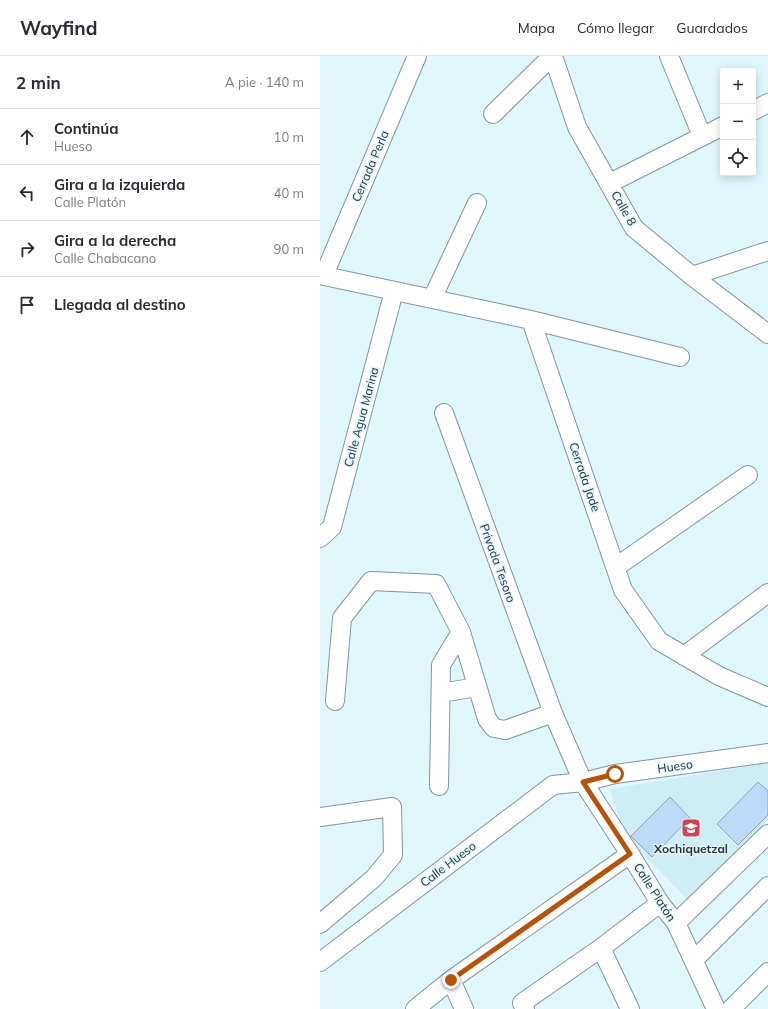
<!DOCTYPE html>
<html lang="es">
<meta charset="utf-8">
<style>
:root{--surface:#fff;--page:#f2f2f3;--text:#2b2b33;--muted:#7c7c81;--line:#e1e1e2}
body{margin:0;font-family:Mulish,sans-serif;background:var(--page);color:var(--text)}
.controls{position:absolute;right:12px;top:12px;display:grid;overflow:hidden;border-radius:4px;box-shadow:0 2px 10px #0003}
.controls button{width:36px;height:36px;display:grid;place-items:center;padding:0;border:0;border-bottom:1px solid var(--line);background:var(--surface);color:var(--text);font:20px sans-serif}
.stop{position:absolute;width:12px;height:12px;margin:-9px;border:3px solid #b45309;border-radius:50%;background:#fff}
.stop.end{background:#b45309;border-color:#fff;box-shadow:0 1px 4px #0008}
.list{margin:0;padding:0;list-style:none}
h2{display:flex;justify-content:space-between;align-items:center;height:52px;margin:0;padding:0 16px;font-size:17px}
h2 small{font-size:13px;font-weight:400;color:var(--muted)}
.list li{display:grid;grid-template-columns:26px 1fr auto;gap:12px;align-items:center;box-sizing:border-box;height:56px;padding:0 16px;border-top:1px solid var(--line)}
.list b{display:block;font-size:15px;white-space:nowrap}
.list p{margin:0;font-size:13px;white-space:nowrap;color:var(--muted)}
.list em{font-size:13px;font-style:normal;color:var(--muted)}
.icon{flex:none;width:22px;height:22px;fill:none;stroke:currentColor;stroke-width:2;stroke-linecap:round;stroke-linejoin:round}
.map{position:relative;flex:none;width:448px;height:953px;overflow:hidden}
header{display:flex;align-items:center;gap:24px;box-sizing:border-box;height:56px;padding:0 20px;background:var(--surface);border-bottom:1px solid var(--line)}
header strong{font-size:19px}
nav{display:flex;gap:22px;margin-inline-start:auto;font-size:14px}
main{display:flex}
aside{flex:1;background:var(--surface)}
.map>svg:first-child{display:block}
</style>
<header>
<strong>Wayfind</strong>
<nav><a>Mapa</a><a>Cómo llegar</a><a>Guardados</a></nav>
</header>
<main>
<aside>
<h2>2 min<small>A pie · 140 m</small></h2>
<ul class="list">
<li><svg class="icon" aria-label="ahead" viewBox="0 0 24 24"><path d="M12 20V5M6 11l6-6 6 6"/></svg><div><b>Continúa</b><p>Hueso</p></div><em>10 m</em></li>
<li><svg class="icon" aria-label="left" viewBox="0 0 24 24"><path d="M17 20v-9H6M10 6l-5 5 5 5"/></svg><div><b>Gira a la izquierda</b><p>Calle Platón</p></div><em>40 m</em></li>
<li><svg class="icon" aria-label="right" viewBox="0 0 24 24"><path d="M7 20v-9h11M14 6l5 5-5 5"/></svg><div><b>Gira a la derecha</b><p>Calle Chabacano</p></div><em>90 m</em></li>
<li><svg class="icon" aria-label="arrive" viewBox="0 0 24 24"><path d="M6 21V4h12l-3 4 3 4H6"/></svg><div><b>Llegada al destino</b></div></li>
</ul>
</aside>
<div class="map">
<svg width="448" height="953" viewBox="0 0 448 953">
<rect width="100%" height="100%" fill="#e0f7fe"/>
<path fill="#cdeef7" d="M448,707V764L367,843L305,780L290,733Z"/>
<path fill="#bcdaf8" stroke="#919ead" d="M438,726L448,735V759L418,789L397,768Z
M350,741L370,762L332,801L311,780Z"/>
<g fill="none" stroke-linecap="round" stroke-linejoin="round">
<g stroke="#80969c" stroke-width="20">
<path id="minor" d="M233,0L257,71L314,172L372,220L448,278
M349,0L382,80
M433,55L448,47
M173,58L232,0
M290,127L403,70
M0,219L211,264L360,301
M4,219L97,0
M372,220L448,195
M112,243L157,147
M211,264L303,534L339,585L399,620L448,641
M124,357L233,657L263,726L310,798L340,847L356,867L396,953
M0,482L12,471L74,235
M296,511L428,419
M364,600L448,537
M121,637L157,631
M15,645L22,562L51,525L116,528L141,576L167,663L174,672L185,674L233,657
M119,730L121,609L141,576
M0,761L72,751L73,799L54,822L0,868
M356,867L448,778
M281,892L310,953
M374,904L448,830
M0,906L233,729L263,726L295,718L448,697
M131,924L144,953
M95,953L131,924L310,798
M205,953L202,947L281,892L340,847
M411,953L448,916"/>
</g>
<use href="#minor" stroke="#fff" stroke-width="18"/>
</g>
<g fill="none" stroke-linecap="round" stroke-linejoin="round">
<path stroke="#b45309" stroke-width="5" d="M131,924L310,798L263,726L295,718"/>
</g>
<defs>
<g id="school-square" transform="scale(1)"><rect x="-9" y="-9" width="18" height="18" rx="4" fill="#d14151" stroke="#e0f7fe"/><path d="M0-5L7-2L0 1L-7-2ZM-4 1L0 2.5L4 1V4Q0 6-4 4Z" fill="#fff"/></g>
</defs>
<g fill-rule="evenodd">
<use href="#school-square" x="371" y="772"/>
</g>
<g text-anchor="middle" dominant-baseline="central" stroke-width="3" stroke-linejoin="round" paint-order="stroke">
<g font-size="12" fill="#293235" stroke="#e0f7fe">
<text transform="translate(50 110) rotate(-67)">Cerrada Perla</text>
<text transform="translate(304 152) rotate(60)">Calle 8</text>
<text transform="translate(41 361) rotate(-75)">Calle Agua Marina</text>
<text transform="translate(265 421) rotate(71)">Cerrada Jade</text>
<text transform="translate(178 507) rotate(70)">Privada Tesoro</text>
<text transform="translate(355 710) rotate(-8)">Hueso</text>
<text transform="translate(128 808) rotate(-37)">Calle Hueso</text>
<text transform="translate(335 836) rotate(57)">Calle Platón</text>
</g>
<g font-size="12" font-weight="bold" fill="#293235" stroke="#e0f7fe">
<text x="371" y="792">Xochiquetzal</text>
</g>
</g>
</svg>
<div class="controls">
<button>+</button>
<button>−</button>
<button><svg class="icon" aria-label="locate" viewBox="0 0 24 24"><circle cx="12" cy="12" r="6"/><path d="M12 2v4M12 18v4M2 12h4M18 12h4"/></svg></button>
</div>
<div class="stop" style="left:295px;top:718px"></div>
<div class="stop end" style="left:131px;top:924px"></div>
</div>
</main>
